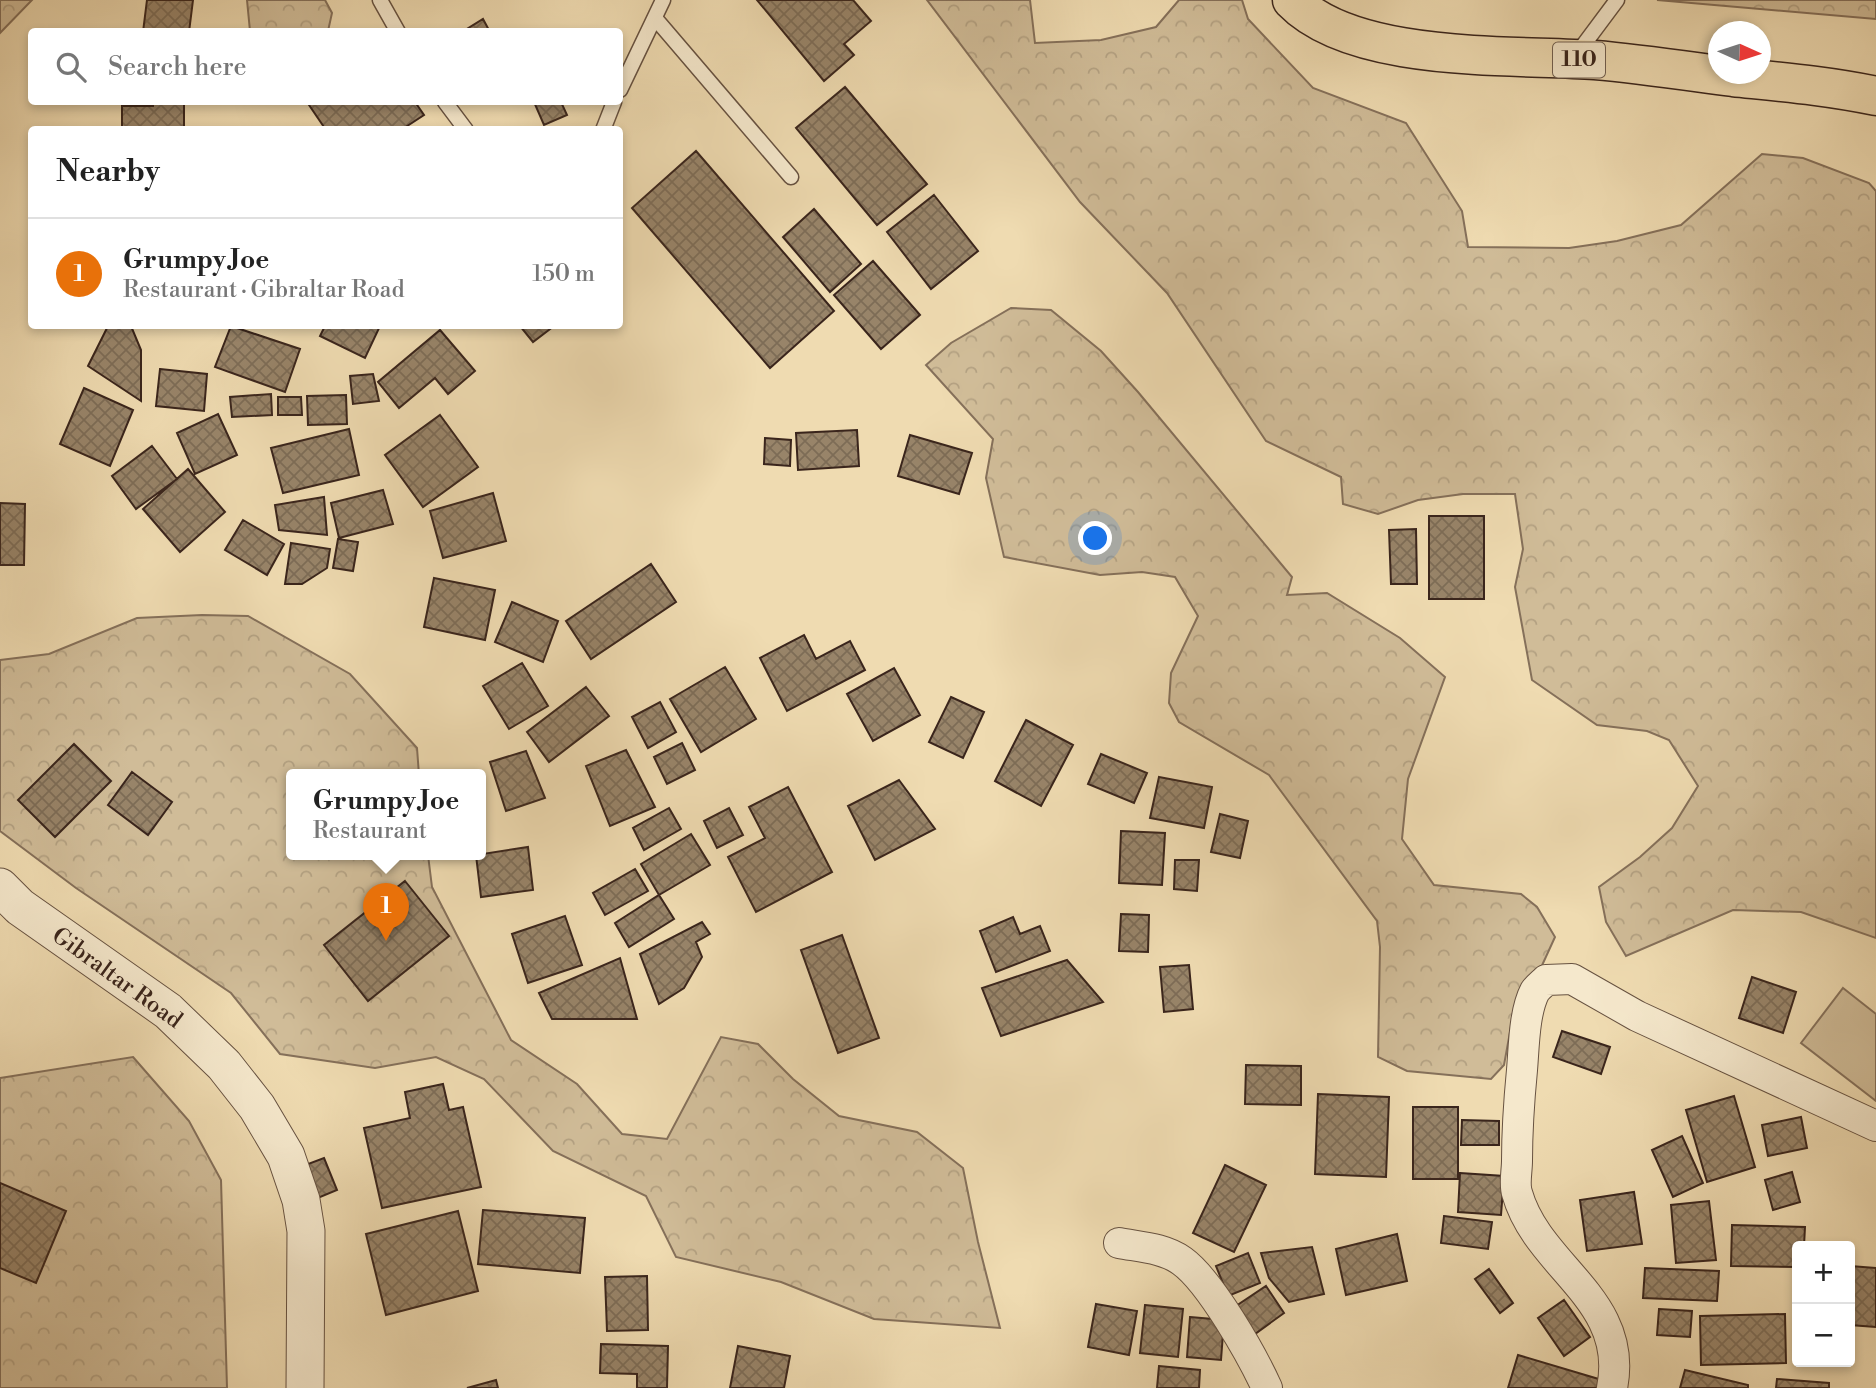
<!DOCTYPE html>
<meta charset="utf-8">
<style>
:root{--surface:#fff;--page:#f6f6f6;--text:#222;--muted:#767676;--line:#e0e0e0;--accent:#7c3aed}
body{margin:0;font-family:"Libre Bodoni",serif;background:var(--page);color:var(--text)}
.controls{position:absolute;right:21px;bottom:21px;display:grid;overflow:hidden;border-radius:7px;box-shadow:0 4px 10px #0003}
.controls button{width:63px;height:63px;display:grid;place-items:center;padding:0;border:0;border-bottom:2px solid var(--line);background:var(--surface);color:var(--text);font:35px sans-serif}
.compass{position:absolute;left:1708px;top:21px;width:63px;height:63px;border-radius:50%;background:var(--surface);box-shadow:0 4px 10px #0003;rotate:93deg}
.you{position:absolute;left:1096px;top:539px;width:24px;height:24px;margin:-18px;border:5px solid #fff;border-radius:50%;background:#1a73e8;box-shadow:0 0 0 10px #1a73e833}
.badge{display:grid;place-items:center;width:46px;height:46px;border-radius:50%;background:var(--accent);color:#fff;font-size:23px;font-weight:700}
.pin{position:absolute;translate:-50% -58px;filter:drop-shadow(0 2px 4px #0008)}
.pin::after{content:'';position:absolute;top:37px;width:24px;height:21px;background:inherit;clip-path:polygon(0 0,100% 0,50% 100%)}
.popup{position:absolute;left:286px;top:769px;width:200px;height:91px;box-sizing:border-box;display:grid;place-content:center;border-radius:7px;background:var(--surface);filter:drop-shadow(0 2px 5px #0005);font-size:23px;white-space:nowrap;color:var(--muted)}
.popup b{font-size:26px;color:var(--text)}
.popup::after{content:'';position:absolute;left:50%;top:100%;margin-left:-14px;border:14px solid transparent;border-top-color:var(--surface)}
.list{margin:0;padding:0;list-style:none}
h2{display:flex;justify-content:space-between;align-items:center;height:91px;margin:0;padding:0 28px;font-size:30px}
h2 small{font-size:23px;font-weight:400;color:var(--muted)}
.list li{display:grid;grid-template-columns:46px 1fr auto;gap:21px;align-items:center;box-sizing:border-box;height:112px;padding:0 28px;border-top:2px solid var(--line)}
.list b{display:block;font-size:26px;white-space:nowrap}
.list p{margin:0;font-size:23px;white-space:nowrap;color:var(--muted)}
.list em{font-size:23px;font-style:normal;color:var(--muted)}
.icon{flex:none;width:38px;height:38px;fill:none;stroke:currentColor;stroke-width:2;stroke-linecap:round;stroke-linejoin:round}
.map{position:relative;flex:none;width:1876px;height:1388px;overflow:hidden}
.search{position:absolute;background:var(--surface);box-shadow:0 4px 10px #0003;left:28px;top:28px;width:595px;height:77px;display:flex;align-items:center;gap:18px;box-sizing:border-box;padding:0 24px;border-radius:7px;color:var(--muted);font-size:26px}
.panel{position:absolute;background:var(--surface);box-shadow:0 4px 10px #0003;left:28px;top:126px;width:595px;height:203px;border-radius:7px}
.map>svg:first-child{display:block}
</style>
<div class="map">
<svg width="1876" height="1388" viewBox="0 0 1876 1388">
<defs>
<pattern id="forest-crowns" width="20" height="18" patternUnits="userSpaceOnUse" patternTransform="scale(1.75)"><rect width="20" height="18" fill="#d0bc98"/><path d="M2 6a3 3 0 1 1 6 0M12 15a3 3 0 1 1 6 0" fill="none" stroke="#b3a182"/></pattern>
<pattern id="building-cross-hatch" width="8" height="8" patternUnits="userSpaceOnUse" patternTransform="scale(1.75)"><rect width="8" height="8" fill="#988469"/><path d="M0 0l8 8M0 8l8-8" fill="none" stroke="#7d6c56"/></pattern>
</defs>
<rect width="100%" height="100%" fill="#efdbb1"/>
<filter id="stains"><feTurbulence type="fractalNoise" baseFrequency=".00286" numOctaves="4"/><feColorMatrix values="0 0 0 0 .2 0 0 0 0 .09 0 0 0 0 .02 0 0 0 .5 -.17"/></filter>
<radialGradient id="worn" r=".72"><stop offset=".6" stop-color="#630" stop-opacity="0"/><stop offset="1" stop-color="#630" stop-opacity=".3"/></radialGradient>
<path fill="url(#forest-crowns)" stroke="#85705a" stroke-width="2" d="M0,0H32L0,33Z
M247,0H325L332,13L328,31H250Z
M927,0H1030L1035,43L1101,40L1156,27L1179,0H1242L1248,19L1313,88L1406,123L1462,211L1468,247L1569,248L1617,241L1681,225L1762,154L1803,158L1869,183L1876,191V938L1801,912L1733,910L1626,956L1606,922L1599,887L1640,857L1672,828L1698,786L1669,740L1647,731L1597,725L1532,680L1515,587L1523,549L1515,494H1463L1418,500L1378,514L1343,504L1341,477L1266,441L1167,293L1080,202Z
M1657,0H1876V19Z
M1011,308L1051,310L1101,351L1138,392L1292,577L1287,595L1327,593L1400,638L1445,677L1408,779L1402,839L1434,885L1521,894L1537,907L1555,937L1539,972L1512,1021L1504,1065L1491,1079L1407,1071L1378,1057L1380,947L1377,921L1269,775L1179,722L1169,703L1171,673L1198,616L1175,577L1142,572L1100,575L1004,557L986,478L993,439L926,365L951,343Z
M202,615L248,616L350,674L417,748L419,775H292V855H428L432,887L511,1040L577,1084L622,1134L667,1139L721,1037L758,1044L793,1079L839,1116L917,1132L963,1168L978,1242L1000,1328L874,1319L781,1282L676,1257L646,1196L553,1151L484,1079L436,1057L375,1068L280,1054L231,993L76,888L0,831V660L49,654L137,618Z
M133,1057L189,1121L221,1180L227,1388H0V1078Z"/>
<path fill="#d0bc98" stroke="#85705a" stroke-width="2" d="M1843,988L1876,1014V1101L1801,1043Z"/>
<path fill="url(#building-cross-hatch)" stroke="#3a251c" stroke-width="2" d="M147,0H193L189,32H143Z
M757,0H853L871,21L844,44L854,55L824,81Z
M483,19L490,32H462Z
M845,87L927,184L877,225L796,128Z
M153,102H184V130H122V106H153Z
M307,102H415L424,115L401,130H326Z
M534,102H561L567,115L544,125Z
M696,151L834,311L770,368L632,208Z
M934,195L978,251L931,289L887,232Z
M814,209L861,264L830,292L783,237Z
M873,261L920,315L881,349L834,295Z
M108,326H131L141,350V401L88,366Z
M231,326L300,349L285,392L215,367Z
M325,326H380L365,358L320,336Z
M520,326H554L533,342Z
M440,330L475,371L448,394L435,378L399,408L378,382Z
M160,369L207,374L204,411L156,406Z
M373,374L379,401L353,404L350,376Z
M84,388L133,410L110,466L60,444Z
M271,394L272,415L232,417L230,397Z
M346,395L347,424L308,425L307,396Z
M278,397H301L302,415H278Z
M218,414L237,455L195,474L177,433Z
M440,415L478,467L423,507L385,455Z
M349,429L359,475L283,493L271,448Z
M857,430L859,466L798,470L796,433Z
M910,435L972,453L959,494L898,476Z
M765,438L791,440L790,466L764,464Z
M152,446L177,479L136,509L112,476Z
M188,469L225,512L180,552L143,509Z
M383,490L393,524L339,538L331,503Z
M493,493L506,541L443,558L430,511Z
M324,497L327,535L279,530L275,505Z
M0,503L25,504L24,565H0Z
M1429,516H1484V599H1429Z
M243,520L284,544L267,575L225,550Z
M1416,529L1417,584H1391L1389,530Z
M338,539L358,542L353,571L333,568Z
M291,543L330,549L327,568L302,584H285Z
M651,564L676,602L591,659L566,621Z
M434,578L495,590L485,640L424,627Z
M512,602L558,621L543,662L495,642Z
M804,635L816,659L850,641L865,670L787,711L760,658Z
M522,663L548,706L509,729L483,686Z
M725,667L756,719L701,752L670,699Z
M894,668L920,715L873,741L847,694Z
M586,687L609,716L549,762L527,732Z
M951,697L984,712L963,758L929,742Z
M660,702L676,732L648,748L632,717Z
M1026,720L1073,745L1041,806L995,781Z
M682,743L695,770L667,784L654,757Z
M74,744L111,781L55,837L18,800Z
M626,750L655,807L610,826L586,766Z
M526,751L545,798L506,811L490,762Z
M1101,754L1147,773L1134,803L1088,784Z
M132,772L172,802L148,835L108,805Z
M1159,777L1212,787L1204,828L1150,818Z
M899,780L935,829L875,860L848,806Z
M788,787L832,872L756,912L728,857L765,838L749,807Z
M669,808L681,829L644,850L633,828Z
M729,808L743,835L717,848L704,821Z
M1220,814L1248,821L1240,858L1211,852Z
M1121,831L1165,833L1162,885L1119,883Z
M691,834L710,865L659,895L641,864Z
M528,847L533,890L481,897L476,855Z
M1175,860H1199L1197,891L1174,889Z
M635,869L648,891L605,915L593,893Z
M405,881L449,936L368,1001L324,945Z
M659,895L674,919L629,947L615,923Z
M1121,914L1149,915L1148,952L1119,951Z
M565,916L582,965L528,983L512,934Z
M1013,917L1020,934L1040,926L1050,951L996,972L980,931Z
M702,922L710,934L696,942L702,957L684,988L659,1004L640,954Z
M842,935L879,1038L838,1053L801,950Z
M620,958L637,1019H552L539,993Z
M1067,960L1103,1002L1001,1036L982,988Z
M1189,965L1193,1009L1164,1012L1160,967Z
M1752,977L1796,992L1783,1033L1739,1018Z
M1562,1031L1610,1047L1601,1074L1553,1057Z
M1246,1065L1301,1066V1105L1245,1104Z
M443,1084L449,1110L463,1107L481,1187L382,1208L364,1128L410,1118L405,1092Z
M1318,1094L1389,1097L1386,1177L1315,1174Z
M1734,1096L1755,1167L1707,1182L1686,1110Z
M1413,1107H1458V1179H1413Z
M1801,1117L1807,1148L1768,1156L1762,1125Z
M1462,1120L1499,1121V1145H1461Z
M1682,1136L1703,1183L1673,1197L1652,1150Z
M324,1158L337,1190L313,1200L300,1167Z
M1225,1165L1266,1185L1234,1252L1193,1233Z
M1792,1172L1800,1202L1773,1210L1765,1180Z
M1460,1173L1504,1176L1501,1215L1458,1212Z
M0,1183L66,1211L36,1283L0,1268Z
M1634,1192L1642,1244L1587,1251L1580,1200Z
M1709,1201L1716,1260L1676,1263L1671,1205Z
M483,1210L585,1218L580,1273L478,1264Z
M458,1211L478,1291L386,1315L366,1234Z
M1444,1216L1492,1222L1488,1249L1441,1243Z
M1732,1225L1805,1227L1804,1246H1797V1267L1731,1266Z
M1397,1234L1407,1281L1346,1295L1336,1249Z
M1312,1247L1324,1294L1289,1302L1269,1278L1261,1253Z
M1248,1253L1260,1283L1228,1296L1216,1266Z
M1850,1266L1876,1268V1327L1850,1325Z
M1645,1268L1719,1271L1717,1301L1643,1298Z
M1489,1269L1513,1303L1500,1313L1475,1279Z
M647,1276L648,1330L607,1331L605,1277Z
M1266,1286L1284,1313L1255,1334L1236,1306Z
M1564,1300L1590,1337L1564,1356L1538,1318Z
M1096,1304L1137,1311L1129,1355L1088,1347Z
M1145,1305L1183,1309L1178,1357L1140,1353Z
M1659,1309L1692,1311L1690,1337L1657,1335Z
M1785,1314L1786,1363L1701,1365L1700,1316Z
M1190,1317L1224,1320L1221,1360L1187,1357Z
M601,1344L668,1346L667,1388H637V1374L600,1373Z
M738,1346L790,1356L784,1388H730Z
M1518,1355L1602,1380L1600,1388H1508Z
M1159,1366L1200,1370L1199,1388H1157Z
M1685,1370L1748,1385V1388H1680Z
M1777,1379L1829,1383V1388H1776Z
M496,1380L498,1388H467Z"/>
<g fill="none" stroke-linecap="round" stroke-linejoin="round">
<g stroke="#675241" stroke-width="17">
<path id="service" d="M380,0L398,32
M655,18L791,177
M1576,55L1617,0
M620,90L663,0
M445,102L466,130
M603,130L614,102"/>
</g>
<g stroke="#675241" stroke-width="32">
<path id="minor" d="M1119,1243C1140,1247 1164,1248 1182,1261C1210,1281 1252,1355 1267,1388
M1612,1388C1630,1299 1538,1268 1517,1193C1514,1184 1517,1171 1517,1161C1517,1131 1519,1101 1522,1070C1524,1047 1524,1012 1535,991C1538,987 1543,983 1546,980L1572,979L1637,1016L1876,1126"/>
</g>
<g stroke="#675241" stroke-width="39">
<path id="tertiary" d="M0,887L20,907L168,1011L224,1065L257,1107L286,1156L301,1200L306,1231L305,1388"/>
</g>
<g stroke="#3a251c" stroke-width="41">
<path id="primary" d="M1292,0C1354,64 1513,54 1595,60C1641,64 1687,71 1733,77C1781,82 1829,86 1876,96"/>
</g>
<use href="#service" stroke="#f5e8cc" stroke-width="14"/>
<use href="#minor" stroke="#f5e8cc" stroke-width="30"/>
<use href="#tertiary" stroke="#f5e8cc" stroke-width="37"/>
<use href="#primary" stroke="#efdbb1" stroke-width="38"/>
</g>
<g text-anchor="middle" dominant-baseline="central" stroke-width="5" stroke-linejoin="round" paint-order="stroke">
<rect fill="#f5e8cc" stroke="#726051" stroke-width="2" x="1553" y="42.5" width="52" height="35" rx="5"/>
<g font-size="21" font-weight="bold" fill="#3a251c">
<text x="1579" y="60">110</text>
</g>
<g font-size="23" fill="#3a251c" stroke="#f5e8cc">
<text transform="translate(117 978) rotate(36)">Gibraltar Road</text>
</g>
</g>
<rect width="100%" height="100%" filter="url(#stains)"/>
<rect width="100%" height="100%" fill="url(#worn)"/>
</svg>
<div class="controls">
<button>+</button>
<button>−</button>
</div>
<svg class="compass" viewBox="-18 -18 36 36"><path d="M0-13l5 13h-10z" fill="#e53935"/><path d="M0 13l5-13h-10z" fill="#767676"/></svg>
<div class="you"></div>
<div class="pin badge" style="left:386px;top:941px;background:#e8710a">1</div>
<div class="popup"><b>Grumpy Joe</b>Restaurant</div>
<div class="search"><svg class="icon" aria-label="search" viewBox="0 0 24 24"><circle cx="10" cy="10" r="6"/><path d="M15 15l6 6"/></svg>Search here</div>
<section class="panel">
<h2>Nearby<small></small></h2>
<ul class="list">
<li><span class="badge" style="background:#e8710a">1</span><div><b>Grumpy Joe</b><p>Restaurant · Gibraltar Road</p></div><em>150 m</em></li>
</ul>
</section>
</div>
